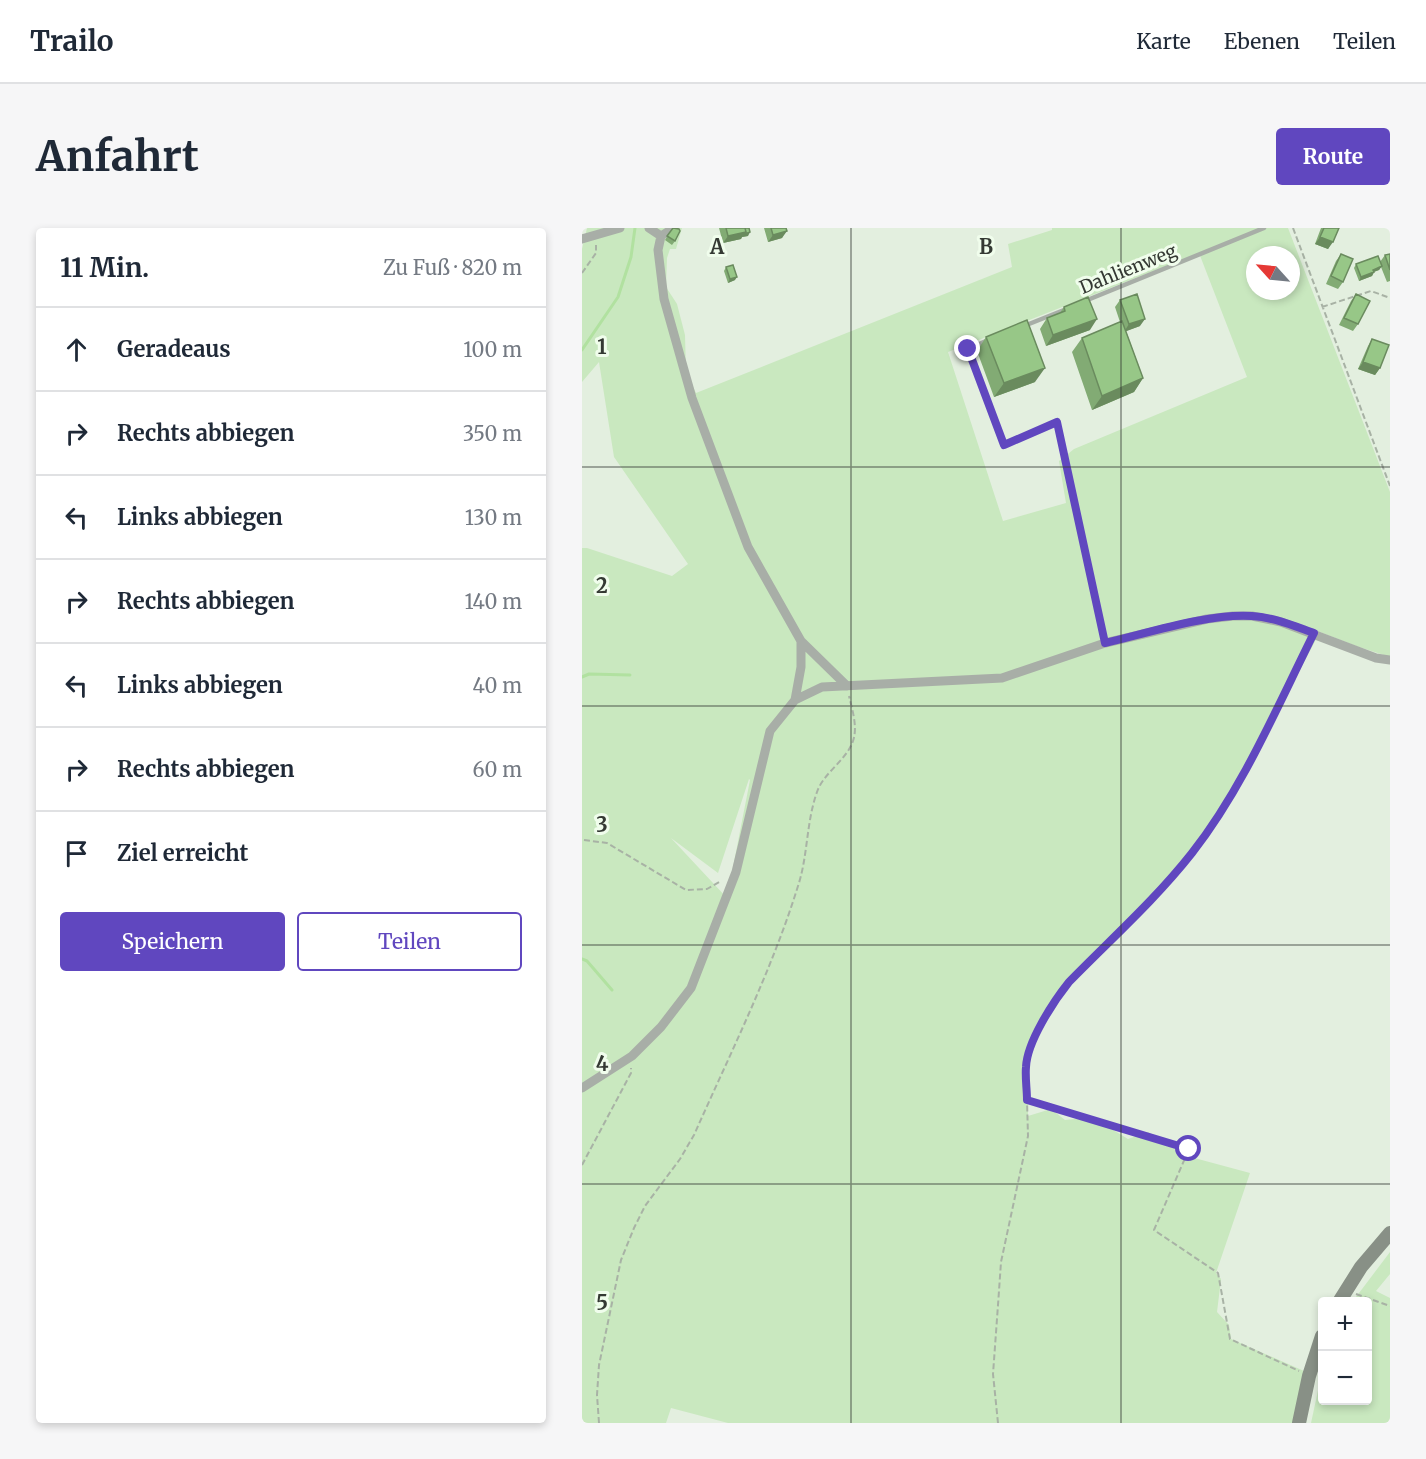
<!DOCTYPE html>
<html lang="de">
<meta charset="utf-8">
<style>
:root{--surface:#fff;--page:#f6f6f7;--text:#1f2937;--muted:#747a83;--line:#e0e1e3;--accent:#6047bf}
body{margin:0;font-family:Merriweather,serif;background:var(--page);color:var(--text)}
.controls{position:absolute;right:18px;bottom:18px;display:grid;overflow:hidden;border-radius:6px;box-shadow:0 3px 9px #0003}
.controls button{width:54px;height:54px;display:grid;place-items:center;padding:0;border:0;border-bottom:2px solid var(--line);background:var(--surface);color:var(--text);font:30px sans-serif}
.compass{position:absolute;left:664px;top:18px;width:54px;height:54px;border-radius:50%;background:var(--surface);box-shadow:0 3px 9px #0003;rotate:297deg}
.stop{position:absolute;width:18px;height:18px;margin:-14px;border:4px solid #6047bf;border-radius:50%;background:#fff}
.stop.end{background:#6047bf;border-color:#fff;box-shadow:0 2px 6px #0008}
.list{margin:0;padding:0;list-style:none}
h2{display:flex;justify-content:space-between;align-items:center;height:78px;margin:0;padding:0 24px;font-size:26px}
h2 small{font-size:20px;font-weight:400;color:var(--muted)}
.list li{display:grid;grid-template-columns:39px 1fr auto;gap:18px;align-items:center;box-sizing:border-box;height:84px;padding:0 24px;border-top:2px solid var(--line)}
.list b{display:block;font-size:22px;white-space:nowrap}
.list em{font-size:20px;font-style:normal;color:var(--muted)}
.actions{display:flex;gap:12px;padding:18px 24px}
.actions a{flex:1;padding:14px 0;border:2px solid var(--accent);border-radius:6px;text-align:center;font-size:21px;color:var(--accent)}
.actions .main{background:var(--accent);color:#fff}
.icon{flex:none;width:33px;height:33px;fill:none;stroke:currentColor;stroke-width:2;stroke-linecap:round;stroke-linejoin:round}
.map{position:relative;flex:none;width:808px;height:1195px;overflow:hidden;border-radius:6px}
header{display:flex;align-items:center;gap:36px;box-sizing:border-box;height:84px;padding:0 30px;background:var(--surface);border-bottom:2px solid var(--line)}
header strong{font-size:28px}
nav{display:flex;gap:33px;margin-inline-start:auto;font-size:21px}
.intro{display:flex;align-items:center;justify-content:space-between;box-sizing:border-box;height:144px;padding:0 36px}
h1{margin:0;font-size:42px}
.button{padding:15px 27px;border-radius:6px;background:var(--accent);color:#fff;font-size:21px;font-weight:700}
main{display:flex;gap:36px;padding:0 36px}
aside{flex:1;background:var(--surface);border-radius:6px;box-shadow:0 3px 9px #0003}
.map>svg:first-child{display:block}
</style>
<header>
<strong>Trailo</strong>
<nav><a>Karte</a><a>Ebenen</a><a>Teilen</a></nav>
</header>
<div class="intro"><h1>Anfahrt</h1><a class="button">Route</a></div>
<main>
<aside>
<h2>11 Min.<small>Zu Fuß · 820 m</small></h2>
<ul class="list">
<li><svg class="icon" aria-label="ahead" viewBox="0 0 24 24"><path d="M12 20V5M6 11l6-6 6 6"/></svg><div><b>Geradeaus</b></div><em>100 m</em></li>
<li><svg class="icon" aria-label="right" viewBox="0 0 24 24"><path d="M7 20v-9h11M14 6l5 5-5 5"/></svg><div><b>Rechts abbiegen</b></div><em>350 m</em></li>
<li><svg class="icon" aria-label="left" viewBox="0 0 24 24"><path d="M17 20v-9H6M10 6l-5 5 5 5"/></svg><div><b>Links abbiegen</b></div><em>130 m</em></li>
<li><svg class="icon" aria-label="right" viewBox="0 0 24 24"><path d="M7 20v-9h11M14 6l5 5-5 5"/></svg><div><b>Rechts abbiegen</b></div><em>140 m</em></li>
<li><svg class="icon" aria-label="left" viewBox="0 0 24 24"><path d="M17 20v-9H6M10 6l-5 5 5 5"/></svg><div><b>Links abbiegen</b></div><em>40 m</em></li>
<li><svg class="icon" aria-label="right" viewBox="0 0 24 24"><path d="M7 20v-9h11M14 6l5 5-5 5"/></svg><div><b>Rechts abbiegen</b></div><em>60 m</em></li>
<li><svg class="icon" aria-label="arrive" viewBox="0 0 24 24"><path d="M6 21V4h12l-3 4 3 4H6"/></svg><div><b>Ziel erreicht</b></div></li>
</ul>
<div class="actions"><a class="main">Speichern</a><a>Teilen</a></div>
</aside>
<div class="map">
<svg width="808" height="1195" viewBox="0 0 808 1195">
<rect width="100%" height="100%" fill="#e3efdf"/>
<path fill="#c9e8bf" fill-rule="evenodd" d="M5,0H100L94,21H88L85,30L84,59L95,76L103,107L104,144L114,165L430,39L426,16L470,2V0H706L808,264V429L777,419L738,404L661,549L613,624L554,691L492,750L476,771L461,798L450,823L446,838V888L469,881L483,892L510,889L546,911L566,904L605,928L668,945L634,1045L639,1051L635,1084L647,1097L649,1111L722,1143L711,1195H146L89,1180L84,1195H0V320H5L90,348L106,336L32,229L17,134L0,154V21ZM617,25L665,149L492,221L477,233L484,275L421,293L366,124ZM673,27H709V63H673ZM167,551L168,552L145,670L89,610L136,645Z
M808,1024V1046L794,1063L808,1070V1195H729L740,1144V1172H786V1074L771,1073Z"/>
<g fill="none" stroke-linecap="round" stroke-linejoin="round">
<path stroke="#b1e1a0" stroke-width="3" d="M0,122L36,69L49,29L53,0
M0,449L7,446L48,447
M0,731L5,733L30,762"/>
<path stroke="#a8b2a5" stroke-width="2" stroke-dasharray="6 3" stroke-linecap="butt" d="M711,0L808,258
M0,45L14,25V17
M740,79L789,63L808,70
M2,612L25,615L104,662L125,661L139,653
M445,872L607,921L572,1002L636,1045L648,1111L717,1143
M0,937L49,845V840
M774,1066L808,1078
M17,1195L15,1167L17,1137L39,1032L52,1000L63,978L98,931L112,907C148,826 190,742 216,658C226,628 224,595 235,564C242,544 264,533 271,513C276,499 270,481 267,468
M416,1195L411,1146L416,1077L419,1034L446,908L444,836L454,809L464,788L487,754C528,712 574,671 610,624C659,562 691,486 727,416"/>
<path stroke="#a8aea7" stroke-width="4.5" d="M503,73L682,0
M442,98L482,82
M404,113L386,121L422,217L475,194L523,415"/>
<path stroke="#a8aea7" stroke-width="9" d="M67,0L79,8
M92,0L79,8L76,22L82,71L110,170L166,319L219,413L265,458
M0,11L38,0
M213,472L219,439V413
M0,860L50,828L79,799L109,760L154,644L188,503L213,472L240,459L420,450L523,415L625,391L651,388H670L699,394L794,430L808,432"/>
<path stroke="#889086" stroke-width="14" d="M757,1074L779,1039L808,1005
M717,1195L727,1148L740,1108"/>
</g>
<path fill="#82ab74" d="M91,0L93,13L90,17L83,12Z
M137,0H169H167L166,8L160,9L159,11L141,15Z
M182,0H204L200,10L186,14Z
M739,0H757L746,21L733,16Z
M759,26L761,54L756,61L744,56L754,33Z
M808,26V53L805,54L799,39L797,42L792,44L790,48L777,53L772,40L774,36L798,34L803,27Z
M144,39L153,52L146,55L142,43Z
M774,66L776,96L771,103L757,97L769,73Z
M538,72L558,98L544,103L561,150L552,164L510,182L490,124L500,110L538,94L533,79Z
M482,79L508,102L464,118L458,101L465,90L477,86Z
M404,109L453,154L412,169L395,123Z
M790,111L798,140L793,147L776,141L786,118Z"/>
<path fill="#6a8b5e" d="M205,3L200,10L186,14L191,7Z
M164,4H168L166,8L160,9L159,11L141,15L146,8Z
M738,9L751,14L746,21L733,16Z
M800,38L797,42L788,45L791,42Z
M792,44L790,48L777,53L779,49Z
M155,49L153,52L146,55L148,51Z
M515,91L508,102L464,118L471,107Z
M563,91L558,98L542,104L547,96Z
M781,134L798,140L793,147L776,141Z
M463,140L453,154L412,169L422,155Z
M561,150L552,164L510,182L520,168Z"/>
<path fill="#97c787" stroke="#6a8b5e" stroke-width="1.5" d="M91,0L97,1L98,3L93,13L85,8Z
M144,0H163L164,4L146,8Z
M163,0H167L168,4L163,6L164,4Z
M189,0H204L205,3L191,7Z
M742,0H757L751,14L738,9Z
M759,26L771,31L761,54L749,48Z
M808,26V42L803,27Z
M796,28L800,38L791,42L792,44L779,49L774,36Z
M151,37L155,49L148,51L144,39Z
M555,66L563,91L547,96L538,72Z
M774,66L788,73L776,96L762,90Z
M506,69L515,91L471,107L465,90L483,83L482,79Z
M445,92L463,140L422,155L404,109Z
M540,93L561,150L520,168L500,110Z
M790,111L807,117L798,140L781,134Z"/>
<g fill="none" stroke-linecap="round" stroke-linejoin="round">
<path stroke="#6047bf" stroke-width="8" d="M386,121L422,217L475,194L523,415C566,405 627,385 670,388C691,389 712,398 732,405C695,479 661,560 610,625C573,672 528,712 487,754C471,774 445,814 444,839C443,850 445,861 445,872L607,921"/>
</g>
<path fill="none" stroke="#343933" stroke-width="1.5" stroke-opacity="0.55" d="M269,0V1195M539,0V1195M0,239H808M0,478H808M0,717H808M0,956H808"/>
<g text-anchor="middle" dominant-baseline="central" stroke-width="6" stroke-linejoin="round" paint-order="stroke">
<g font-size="18" fill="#343933" stroke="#f0fdec">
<text transform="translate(546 41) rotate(-22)">Dahlienweg</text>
</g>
</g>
<g font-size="20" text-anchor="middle" font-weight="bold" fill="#343933" stroke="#f0fdec" stroke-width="6" stroke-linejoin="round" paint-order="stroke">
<text x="135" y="26">A</text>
<text x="404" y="26">B</text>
<text x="20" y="126">1</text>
<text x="20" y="365">2</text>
<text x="20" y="604">3</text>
<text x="20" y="843">4</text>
<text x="20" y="1082">5</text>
</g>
</svg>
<div class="controls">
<button>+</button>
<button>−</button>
</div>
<svg class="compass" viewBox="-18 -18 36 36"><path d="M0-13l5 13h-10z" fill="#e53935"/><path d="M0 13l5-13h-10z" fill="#747a83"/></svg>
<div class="stop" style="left:607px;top:921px"></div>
<div class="stop end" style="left:386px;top:121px"></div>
</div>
</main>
